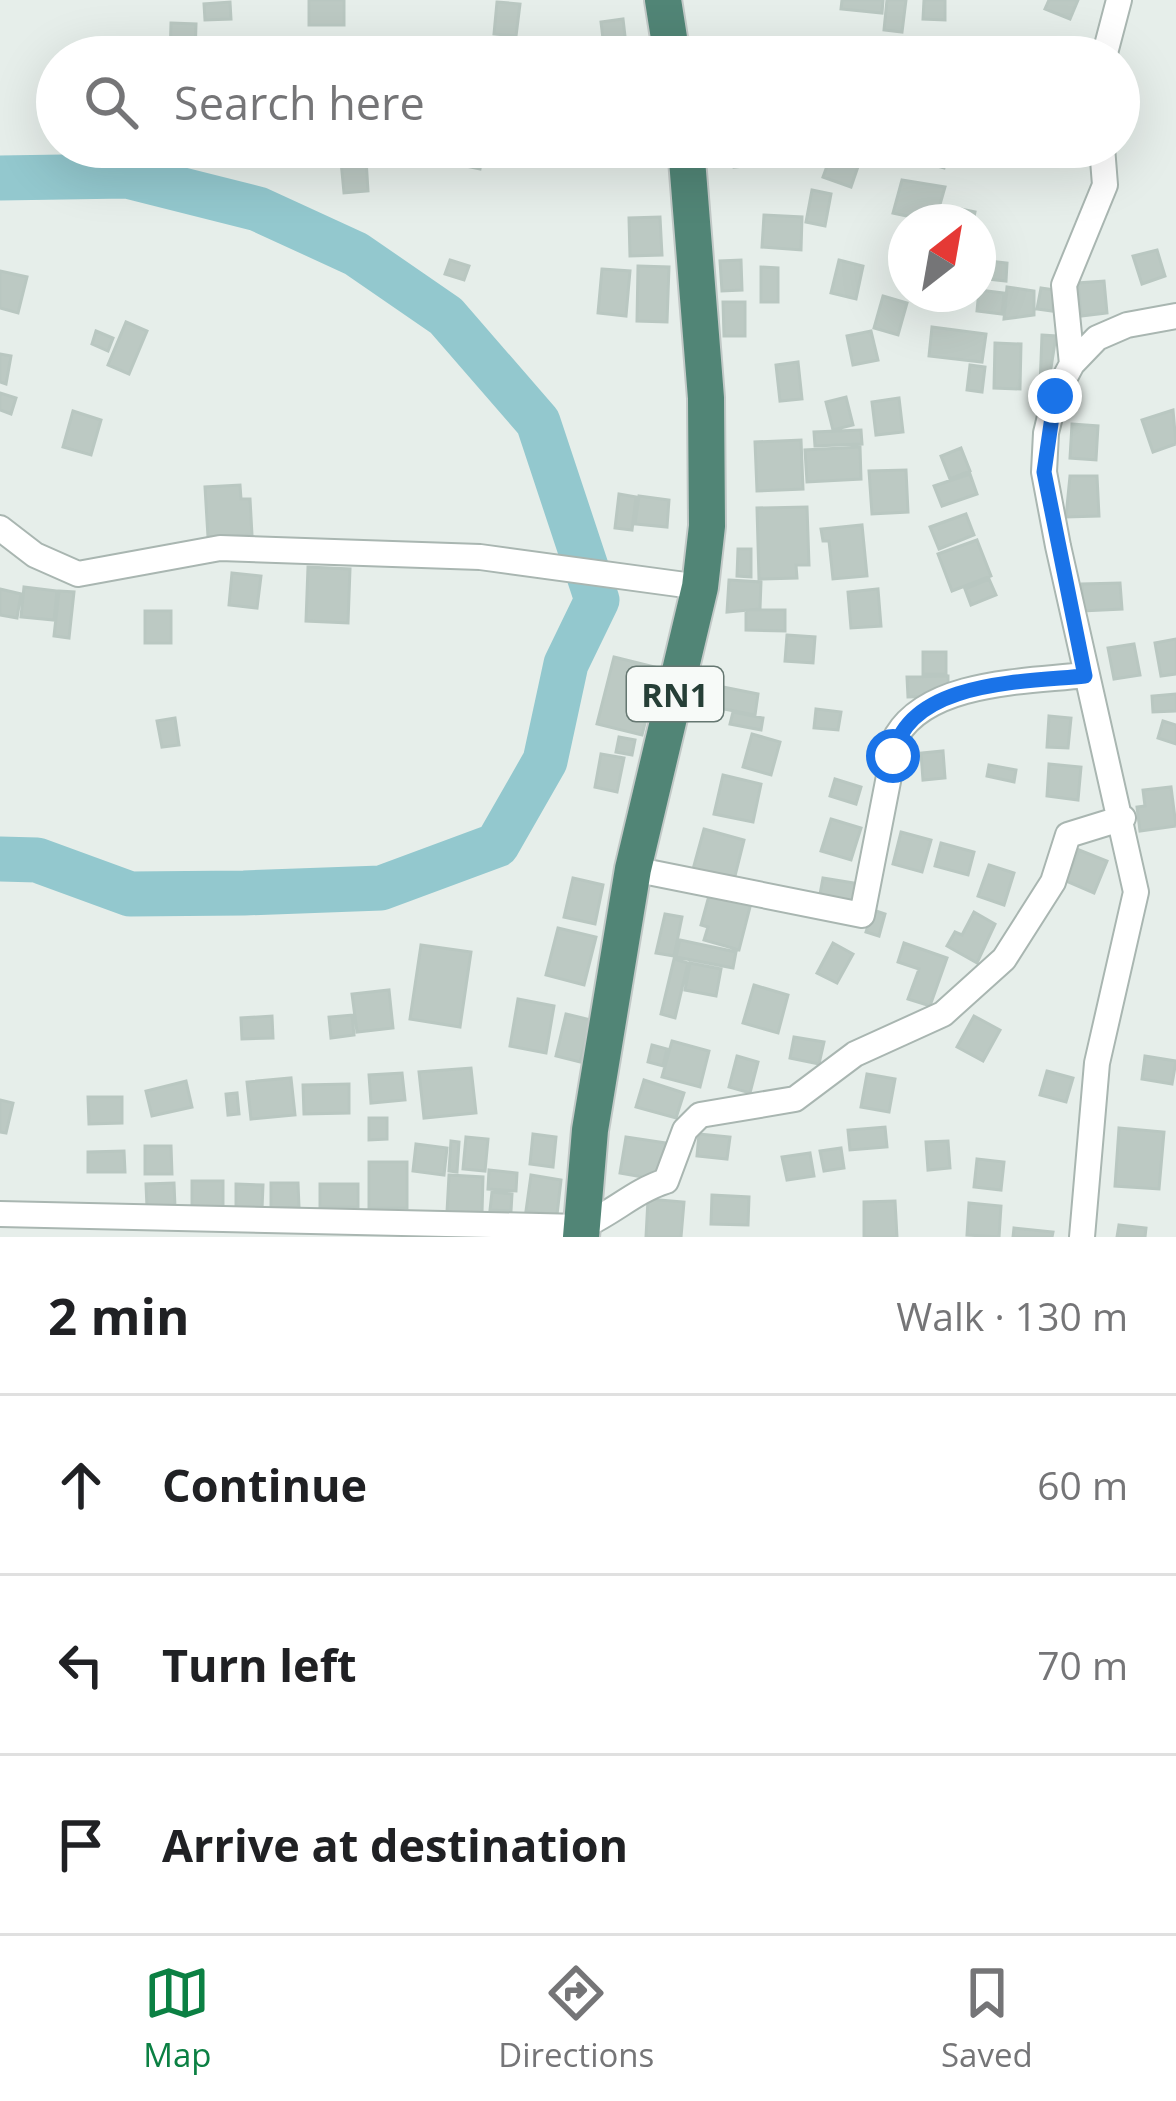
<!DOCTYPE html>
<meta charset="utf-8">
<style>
:root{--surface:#fff;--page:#f6f6f6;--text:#202124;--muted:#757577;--line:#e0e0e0;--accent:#0b8043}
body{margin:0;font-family:"Open Sans",sans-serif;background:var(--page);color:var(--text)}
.compass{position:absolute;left:888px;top:204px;width:108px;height:108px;border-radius:50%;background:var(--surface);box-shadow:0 12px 48px #0002;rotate:31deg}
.stop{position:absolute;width:36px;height:36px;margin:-27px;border:9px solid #1a73e8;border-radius:50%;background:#fff}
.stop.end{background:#1a73e8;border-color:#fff;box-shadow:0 3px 12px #0008}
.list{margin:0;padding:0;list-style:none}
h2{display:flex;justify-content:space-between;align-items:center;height:156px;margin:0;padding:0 48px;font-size:51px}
h2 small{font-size:39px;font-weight:400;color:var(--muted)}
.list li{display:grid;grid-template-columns:78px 1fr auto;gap:36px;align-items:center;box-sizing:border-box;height:180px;padding:0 48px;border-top:3px solid var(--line)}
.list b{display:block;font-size:45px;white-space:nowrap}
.list em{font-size:39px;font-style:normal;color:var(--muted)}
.icon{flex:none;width:66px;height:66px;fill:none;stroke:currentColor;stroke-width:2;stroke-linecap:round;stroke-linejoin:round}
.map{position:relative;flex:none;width:1176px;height:1237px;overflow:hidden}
.search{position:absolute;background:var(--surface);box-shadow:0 12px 48px #0002;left:36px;right:36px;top:36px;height:132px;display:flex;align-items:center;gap:30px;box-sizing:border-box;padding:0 42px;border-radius:66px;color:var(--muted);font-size:45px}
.sheet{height:696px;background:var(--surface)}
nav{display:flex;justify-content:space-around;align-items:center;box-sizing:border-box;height:168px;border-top:3px solid var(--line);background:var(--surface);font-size:33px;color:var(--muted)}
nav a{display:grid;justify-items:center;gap:6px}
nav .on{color:var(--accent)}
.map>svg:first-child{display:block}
</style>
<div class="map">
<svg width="1176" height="1237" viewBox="0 0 1176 1237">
<rect width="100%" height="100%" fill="#e6eeea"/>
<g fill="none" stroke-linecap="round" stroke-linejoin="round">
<path stroke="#93c8ce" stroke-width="45" d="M0,178L127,176L258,209L356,254L446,316L538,422L597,600L566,664L545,761L497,845L381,888L244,893L130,894L37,860L0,859"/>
</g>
<path fill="#bcc9c3" stroke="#b9c7c1" stroke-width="3" d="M309,0H344V25H309Z
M842,0H883L882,13L841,9Z
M887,0H906L902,32L884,30Z
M924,0H945V20L923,19Z
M1049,0H1078L1070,19L1045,9Z
M230,2L231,19L205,20L204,4Z
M497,2L520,4L516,36L494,34Z
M623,19L626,45L604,47L601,22Z
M171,23L196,24L195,57H170Z
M405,38L433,46L430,57H400Z
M1119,93L1132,95L1126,130L1119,128Z
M450,147H484L480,169L447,162Z
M731,147H751L754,165L734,167Z
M834,147L863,152L851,187L823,177Z
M891,147H916L911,165L888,159Z
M919,147L949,149L944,168L915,160Z
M366,159L368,191L344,193L341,161Z
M902,180L945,187L935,222L893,213Z
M812,190L831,194L825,226L806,222Z
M951,207L975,212L973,222H948Z
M764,215L802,217L801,250L762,247Z
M660,217L662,255L630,256L629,218Z
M1157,250L1165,276L1142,284L1133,256Z
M450,260L469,266L464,280L445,274Z
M741,260L742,290L722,291L720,261Z
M839,260L863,266L856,299L831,293Z
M980,260L1007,263L1006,281L978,278Z
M638,266L669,267L667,322L637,321Z
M761,267L778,268V302H761Z
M602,269L630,271L626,316L598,313Z
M0,271L27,277L18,313L0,308Z
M1104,281L1107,313L1081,316L1078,283Z
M1007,287L1034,291V315L1004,319Z
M1041,288L1055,290L1052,311L1037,309Z
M979,290L1004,293L1002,314L977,311Z
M883,296L907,303L898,335L874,328Z
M723,302H745V336H724Z
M126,322L147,331L129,374L108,365Z
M932,327L986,334L982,362L929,356Z
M96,331L113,338L108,351L92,344Z
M871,331L878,360L853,365L847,336Z
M1042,335L1056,336L1048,387L1040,386Z
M995,343L1021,344L1020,389L994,388Z
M0,354L11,356L6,384L0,382Z
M798,362L802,399L780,401L776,365Z
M970,365L985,367L982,392L967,390Z
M0,393L16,398L11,414L0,410Z
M846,397L853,425L833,430L826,402Z
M899,398L903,432L876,435L872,402Z
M1173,410L1176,444L1153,452L1142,420Z
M73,411L101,420L91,455L63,447Z
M1072,424L1098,426L1096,460L1070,458Z
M861,430L862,444L815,446L814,432Z
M801,440L803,489L757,491L755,442Z
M860,447L861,479L807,482L805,450Z
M961,448L970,471L950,479L941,456Z
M906,470L908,512L872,514L869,471Z
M970,474L977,494L942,506L934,486Z
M1070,476H1097L1099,516L1066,517Z
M240,485L241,499H250L252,535L208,537L205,487Z
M619,494L636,497L632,530L615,528Z
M639,496L669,500L667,527L635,524Z
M807,507L809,565H796L797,578L759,579L757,508Z
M966,514L974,535L939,549L930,527Z
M862,525L867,576L833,579L829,541H823L821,529Z
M977,540L991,576L952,591L938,554Z
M738,549H751V577L737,576Z
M308,567L350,569L348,623L306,621Z
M232,573L261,576L257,608L229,605Z
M989,579L996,595L971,605L965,589Z
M729,580L761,582L760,609L727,612Z
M1120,583L1122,609L1083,611L1082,584Z
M24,587L57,591L54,620L21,617Z
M0,589L21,594L17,618L0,615Z
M878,589L881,626L851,628L848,592Z
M59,591L74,592L69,638L54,636Z
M746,610H785V631L746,630Z
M145,611H171V643H145Z
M787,635L815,637L813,663L785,661Z
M1176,639V674L1161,676L1155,643Z
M1134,644L1140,675L1114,679L1108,648Z
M923,652H946V674H923Z
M614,657L659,668L642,735L597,724Z
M948,676V696L908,697L907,677Z
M723,687L758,694L755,715L719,708Z
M1176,694V711L1153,712L1152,696Z
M816,709L841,712L838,730L814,728Z
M733,712L763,718L761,730L730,724Z
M1049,716L1071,718L1068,748L1047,747Z
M175,718L179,745L162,747L157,721Z
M1163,721L1176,725V744L1158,738Z
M752,734L780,742L771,775L743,767Z
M619,737L635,740L632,755L616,752Z
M943,751L945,778L923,780L921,753Z
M601,754L624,758L617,792L595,787Z
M1049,764L1081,767L1078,800L1047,796Z
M989,765L1016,770L1014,782L987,776Z
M723,775L761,784L753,822L714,814Z
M835,779L861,787L856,804L830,796Z
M1171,787L1176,826L1140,831L1137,807L1145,806L1143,790Z
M831,819L861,828L851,860L821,851Z
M704,829L744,840L733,884L692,873Z
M901,832L931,840L922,872L893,864Z
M941,843L974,852L968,875L935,866Z
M1079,850L1107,861L1094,893L1066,881Z
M989,865L1014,873L1004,905L978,896Z
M573,878L603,885L595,924L564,917Z
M823,878L866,885L861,912L818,905Z
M710,892L751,903L739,950L704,940L708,927L701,925Z
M873,910L885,914L879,936L866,932Z
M974,912L995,924L977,963L947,946L955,932L962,935Z
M665,914L682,917L674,956L656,953Z
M558,928L596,937L584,985L546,975Z
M680,940L736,952L733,968L676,957Z
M833,943L853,954L837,983L817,973Z
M904,943L947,958L930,1006L908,999L919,969L898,962Z
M421,945L471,952L460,1027L410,1019Z
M674,959L688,963L675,1018L661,1014Z
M690,963L721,969L716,996L685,990Z
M754,985L788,995L778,1033L743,1023Z
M389,990L393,1028L357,1032L352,994Z
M518,999L554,1006L546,1053L510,1046Z
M566,1014L591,1020L580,1062L556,1056Z
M352,1015L354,1035L331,1038L329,1017Z
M272,1016L273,1038L242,1039L241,1018Z
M974,1016L1000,1030L983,1061L957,1047Z
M794,1037L824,1042L819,1064L790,1058Z
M672,1041L709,1051L700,1087L662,1077Z
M652,1045L667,1049L663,1066L648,1062Z
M737,1056L758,1062L750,1093L729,1087Z
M1145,1056L1176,1061L1172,1084L1142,1079Z
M471,1068L476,1113L424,1118L419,1072Z
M1047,1071L1073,1078L1066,1102L1040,1095Z
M402,1073L405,1100L371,1103L369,1075Z
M867,1074L895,1079L889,1112L861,1107Z
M291,1078L295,1115L251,1119L247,1082Z
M644,1080L684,1093L676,1118L636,1107Z
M186,1081L192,1107L152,1116L146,1091Z
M349,1084V1113L304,1114L303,1085Z
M237,1093L239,1114L228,1115L226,1094Z
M88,1097H122V1123L89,1124Z
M0,1100L13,1103L6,1133L0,1132Z
M369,1118H387V1139L369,1140Z
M885,1127L887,1147L850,1150L848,1130Z
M1119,1128L1164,1132L1159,1189L1115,1186Z
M533,1134L556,1137L553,1167L530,1164Z
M699,1134L730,1137L727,1159L697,1156Z
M466,1137L488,1139L485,1171L463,1169Z
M626,1137L666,1143L660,1180L620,1173Z
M451,1141L459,1142L457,1172L449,1171Z
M948,1141L950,1168L928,1170L926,1142Z
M416,1144L447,1148L444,1175L413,1171Z
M145,1146H171L172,1174H145Z
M841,1148L844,1168L824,1171L820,1151Z
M124,1151L125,1172H88V1152Z
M810,1153L814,1176L787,1180L782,1157Z
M977,1159L1004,1162L1001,1190L974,1187Z
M369,1162H407V1208H369Z
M489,1170L517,1173L516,1191L488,1189Z
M449,1175L483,1177L482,1213L447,1212Z
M531,1175L561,1180L557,1215L526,1211Z
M192,1181H223V1209H192Z
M174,1183L175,1207L147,1208L146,1184Z
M271,1183H298L299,1207L271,1208Z
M236,1184L263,1185L262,1209L236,1208Z
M320,1184H358V1207H320Z
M492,1192L512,1194L511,1211L490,1210Z
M712,1195L749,1197L748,1225L711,1224Z
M648,1199L684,1202L681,1237H646Z
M895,1201L897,1237H864V1202Z
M969,1203L1001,1206L999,1237L967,1235Z
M1119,1225L1146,1228L1145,1237H1117Z
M1014,1228L1053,1232L1052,1237H1013Z"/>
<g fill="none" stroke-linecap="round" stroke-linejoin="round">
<g stroke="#a9b6b1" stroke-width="28">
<path id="minor" d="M1104,57L1119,0
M1072,364L1064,285L1105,185L1102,147
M0,528L35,555L78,574L220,548L480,557L700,587
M633,869L862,915L897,735C931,680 1028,682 1085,675
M0,1214L581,1227C612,1214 634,1191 666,1181L685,1130L700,1115L795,1099L855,1054L943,1014L1004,959L1053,882L1068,835L1123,818
M1082,1237L1097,1063L1136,892L1058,546L1044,472L1046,433L1055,396L1072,364L1097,338L1127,325L1176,316"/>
</g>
<g stroke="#c2c9c7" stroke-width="40">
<path id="trunk" d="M663,0L672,57
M581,1237L590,1130L633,869L700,587L707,526L706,398L686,147"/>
</g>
<use href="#minor" stroke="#fff" stroke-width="24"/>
<use href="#trunk" stroke="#518576" stroke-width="36"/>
</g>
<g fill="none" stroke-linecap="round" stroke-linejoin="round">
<path stroke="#1a73e8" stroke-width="15" d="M893,756C908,680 1024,682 1085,676L1044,472L1055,396"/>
</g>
<g text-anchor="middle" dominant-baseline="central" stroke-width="9" stroke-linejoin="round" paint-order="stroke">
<rect fill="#f7faf8" stroke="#657771" stroke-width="3" x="627" y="667" width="96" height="54" rx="9"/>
<g font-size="33" font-weight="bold" fill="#263f37">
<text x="675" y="694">RN1</text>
</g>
</g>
</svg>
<svg class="compass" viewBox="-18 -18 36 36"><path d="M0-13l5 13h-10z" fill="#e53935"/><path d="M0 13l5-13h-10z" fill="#757577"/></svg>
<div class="stop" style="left:893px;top:756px"></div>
<div class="stop end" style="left:1055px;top:396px"></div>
<div class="search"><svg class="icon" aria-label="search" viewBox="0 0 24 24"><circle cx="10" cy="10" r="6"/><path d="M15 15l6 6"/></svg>Search here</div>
</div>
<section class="sheet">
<h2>2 min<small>Walk · 130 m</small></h2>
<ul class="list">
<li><svg class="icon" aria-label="ahead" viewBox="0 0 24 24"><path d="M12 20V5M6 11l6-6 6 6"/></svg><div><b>Continue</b></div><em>60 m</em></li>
<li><svg class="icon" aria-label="left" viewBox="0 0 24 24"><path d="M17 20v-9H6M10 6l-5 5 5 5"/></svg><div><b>Turn left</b></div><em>70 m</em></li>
<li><svg class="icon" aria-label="arrive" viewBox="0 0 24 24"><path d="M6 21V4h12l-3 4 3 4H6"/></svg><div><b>Arrive at destination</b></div></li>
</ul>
</section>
<nav>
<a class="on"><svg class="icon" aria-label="map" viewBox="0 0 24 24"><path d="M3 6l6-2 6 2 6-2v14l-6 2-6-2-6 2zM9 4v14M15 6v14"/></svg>Map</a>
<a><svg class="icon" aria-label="directions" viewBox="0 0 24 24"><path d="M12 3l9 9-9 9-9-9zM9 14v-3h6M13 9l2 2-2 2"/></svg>Directions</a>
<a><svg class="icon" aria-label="saved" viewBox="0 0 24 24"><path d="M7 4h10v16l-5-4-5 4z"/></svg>Saved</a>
</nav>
